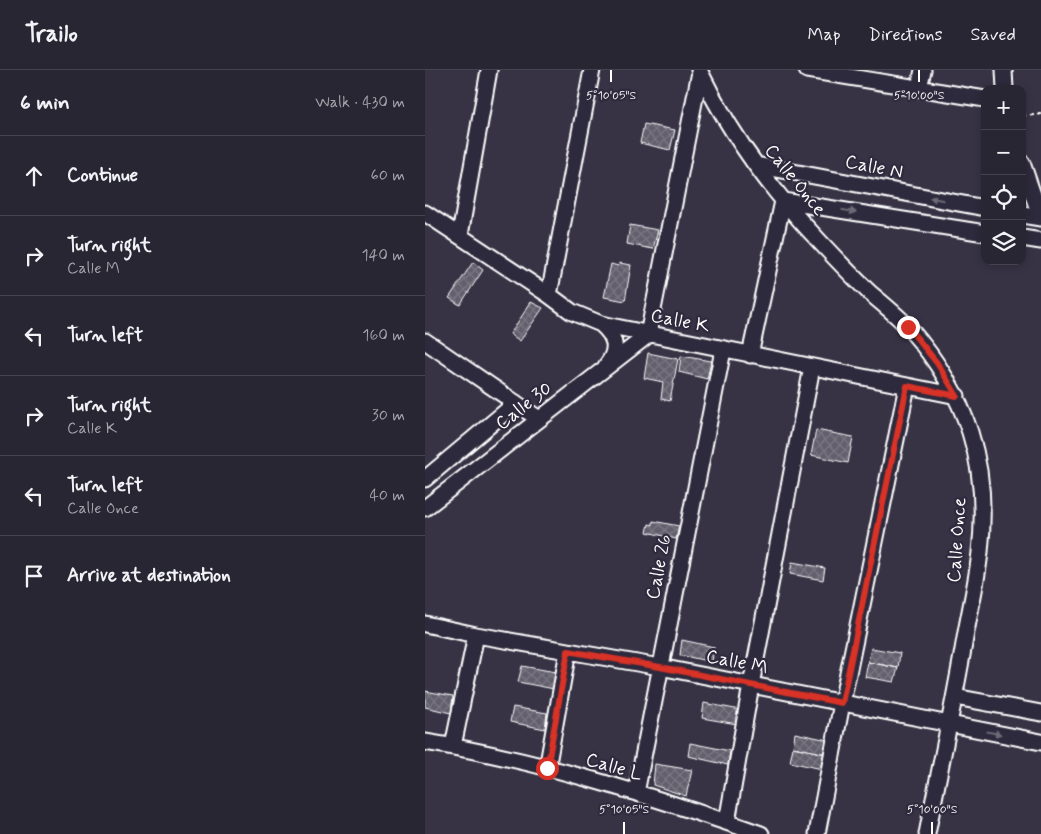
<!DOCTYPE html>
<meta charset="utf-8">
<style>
:root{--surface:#292634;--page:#312e3c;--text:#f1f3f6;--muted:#a5a5ac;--line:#45434f}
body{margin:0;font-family:Mynerve,sans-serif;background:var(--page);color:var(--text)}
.controls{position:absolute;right:15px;top:15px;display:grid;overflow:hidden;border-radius:10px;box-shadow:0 2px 8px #0003}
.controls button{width:45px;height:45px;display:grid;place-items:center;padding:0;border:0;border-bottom:1px solid var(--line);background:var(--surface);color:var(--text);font:25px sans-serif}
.stop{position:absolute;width:15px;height:15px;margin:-11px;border:4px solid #d93025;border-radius:50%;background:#fff}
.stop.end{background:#d93025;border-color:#fff;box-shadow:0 1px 5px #0008}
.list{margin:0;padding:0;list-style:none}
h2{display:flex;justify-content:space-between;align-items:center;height:65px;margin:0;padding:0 20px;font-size:21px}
h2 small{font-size:16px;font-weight:400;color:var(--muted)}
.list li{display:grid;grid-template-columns:32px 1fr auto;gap:15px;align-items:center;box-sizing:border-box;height:80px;padding:0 20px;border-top:1px solid var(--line)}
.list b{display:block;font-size:19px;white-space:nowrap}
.list p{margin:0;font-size:16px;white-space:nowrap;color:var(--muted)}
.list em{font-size:16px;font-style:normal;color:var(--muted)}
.icon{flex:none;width:28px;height:28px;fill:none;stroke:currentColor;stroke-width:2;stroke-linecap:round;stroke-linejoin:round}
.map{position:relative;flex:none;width:616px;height:764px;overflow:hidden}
header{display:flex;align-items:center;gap:30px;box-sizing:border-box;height:70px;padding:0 25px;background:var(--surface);border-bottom:1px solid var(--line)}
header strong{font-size:24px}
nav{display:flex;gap:28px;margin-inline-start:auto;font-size:18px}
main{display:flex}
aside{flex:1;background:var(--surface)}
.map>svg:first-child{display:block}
</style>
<header>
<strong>Trailo</strong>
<nav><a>Map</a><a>Directions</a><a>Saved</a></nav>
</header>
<main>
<aside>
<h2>6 min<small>Walk · 430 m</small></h2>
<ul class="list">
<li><svg class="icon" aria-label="ahead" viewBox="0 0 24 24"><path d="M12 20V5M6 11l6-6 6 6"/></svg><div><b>Continue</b></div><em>60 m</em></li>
<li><svg class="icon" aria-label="right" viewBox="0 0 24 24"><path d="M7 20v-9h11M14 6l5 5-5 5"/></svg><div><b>Turn right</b><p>Calle M</p></div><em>140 m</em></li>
<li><svg class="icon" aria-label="left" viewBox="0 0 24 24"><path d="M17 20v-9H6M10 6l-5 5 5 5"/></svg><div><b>Turn left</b></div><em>160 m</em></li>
<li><svg class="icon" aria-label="right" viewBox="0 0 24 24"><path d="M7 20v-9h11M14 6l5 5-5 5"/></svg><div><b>Turn right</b><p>Calle K</p></div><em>30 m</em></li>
<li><svg class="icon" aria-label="left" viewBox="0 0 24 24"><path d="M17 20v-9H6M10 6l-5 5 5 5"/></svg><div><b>Turn left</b><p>Calle Once</p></div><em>40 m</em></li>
<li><svg class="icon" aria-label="arrive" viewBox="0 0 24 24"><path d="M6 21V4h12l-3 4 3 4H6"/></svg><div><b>Arrive at destination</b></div></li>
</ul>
</aside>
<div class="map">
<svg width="616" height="764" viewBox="0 0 616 764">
<defs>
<pattern id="building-cross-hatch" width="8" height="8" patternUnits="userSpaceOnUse" patternTransform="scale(1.25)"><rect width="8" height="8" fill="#635f6d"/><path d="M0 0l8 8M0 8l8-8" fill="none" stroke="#7a7783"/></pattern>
</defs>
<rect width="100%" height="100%" fill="#373345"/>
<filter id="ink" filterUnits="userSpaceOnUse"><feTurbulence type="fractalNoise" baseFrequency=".02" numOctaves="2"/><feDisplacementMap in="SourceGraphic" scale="10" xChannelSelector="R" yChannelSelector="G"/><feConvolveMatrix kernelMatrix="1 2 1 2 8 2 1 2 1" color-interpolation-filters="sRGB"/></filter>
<g filter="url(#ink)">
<path fill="url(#building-cross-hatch)" stroke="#fff" d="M219,54L250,60L245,80L215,73Z
M205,155L233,160L228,179L202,174Z
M48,192L58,200L35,235L24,228Z
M194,193L206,195L200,231L179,227L186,194L193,196Z
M106,232L118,238L95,271L85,264Z
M223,283L253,289L245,331L236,329L238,312L219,308Z
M256,286L286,291L282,309L254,302Z
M391,360L428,367L423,393L386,385Z
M228,451L254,456L251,469L222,462L224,454L228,455Z
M367,492L400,498L398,510L365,504Z
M257,570L289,577L287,592L255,585Z
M446,578L475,583L473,598L443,592Z
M443,592L473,598L469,612L440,607Z
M97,596L131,602L129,619L93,612Z
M0,621L28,626L26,643L0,637Z
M279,633L315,640L312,654L277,648Z
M88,637L122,643L120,659L85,652Z
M370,663L403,670L401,684L368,677Z
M265,673L305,681L303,695L263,686Z
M368,677L401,684L397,699L365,692Z
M230,694L267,700L261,726L228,715Z"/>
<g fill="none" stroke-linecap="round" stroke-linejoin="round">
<g stroke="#fff" stroke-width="19">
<path id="minor" d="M274,0C305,64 347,122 396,173C412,190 428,207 445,223C458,234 472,245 484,258C542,324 565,395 555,482C552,511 545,539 540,568C529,633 515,698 502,764
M382,0L560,29
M579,0L580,19
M494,18L498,0
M597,93L616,148
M331,95L560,138
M0,143L124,225L147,242L176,254L532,326
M597,145L616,148
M35,165L64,0
M597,168L616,171
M124,225L167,0
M176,254C191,267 194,280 181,296
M0,271L114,349
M325,285L358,131L560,163
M0,409L91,333
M0,438L223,265L275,2
M0,554L51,565L235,597L616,672
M530,627L616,643
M0,672C114,690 227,726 336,764
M28,676L51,565
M122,699L143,581
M211,723L298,280
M302,752L326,615L387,297
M392,764L417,633L482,316"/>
</g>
<path stroke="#fff" stroke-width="2.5" stroke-dasharray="4 4" stroke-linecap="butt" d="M597,46L616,44"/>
<use href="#minor" stroke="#2f2a3d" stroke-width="15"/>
</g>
<defs><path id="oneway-solid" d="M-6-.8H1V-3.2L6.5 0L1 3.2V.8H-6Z" transform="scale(1.25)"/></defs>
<g fill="#6d6a77">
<use href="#oneway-solid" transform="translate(512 129) rotate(-169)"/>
<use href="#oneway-solid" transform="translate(424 141) rotate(9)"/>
<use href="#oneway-solid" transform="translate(569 663) rotate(11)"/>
</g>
</g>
<g fill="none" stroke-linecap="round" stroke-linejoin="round" filter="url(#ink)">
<path stroke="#d93025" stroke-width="6" d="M122,698L143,581L235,597L417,633L482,316L532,326L512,293L483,257"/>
</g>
<path fill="none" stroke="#fff" stroke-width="2" d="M186,0V12M494,0V12M199,752V764M507,752V764"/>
<g text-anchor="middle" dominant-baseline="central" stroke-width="4.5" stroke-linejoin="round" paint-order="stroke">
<g font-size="19" fill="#fff" stroke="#2f2a3d">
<text transform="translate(449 97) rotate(11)">Calle N</text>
<text transform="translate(370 110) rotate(51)">Calle Once</text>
<text transform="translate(255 251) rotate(11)">Calle K</text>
<text transform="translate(99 336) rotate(-38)">Calle 30</text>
<text transform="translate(532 470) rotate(-86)">Calle Once</text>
<text transform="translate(234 497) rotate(-79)">Calle 26</text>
<text transform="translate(312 592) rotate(11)">Calle M</text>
<text transform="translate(189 697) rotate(16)">Calle L</text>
</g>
</g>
<g font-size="12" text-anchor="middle" fill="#fff" stroke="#2f2a3d" stroke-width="4.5" stroke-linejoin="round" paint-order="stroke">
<text x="186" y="29">5°10'05"S</text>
<text x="494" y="29">5°10'00"S</text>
<text x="199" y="743">5°10'05"S</text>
<text x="507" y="743">5°10'00"S</text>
</g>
</svg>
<div class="controls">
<button>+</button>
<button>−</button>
<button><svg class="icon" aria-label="locate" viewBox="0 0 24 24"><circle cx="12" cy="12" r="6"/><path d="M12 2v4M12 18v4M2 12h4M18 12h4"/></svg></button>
<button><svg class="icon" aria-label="layers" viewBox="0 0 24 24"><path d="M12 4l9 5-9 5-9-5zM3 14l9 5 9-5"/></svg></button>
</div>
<div class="stop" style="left:122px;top:698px"></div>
<div class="stop end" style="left:483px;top:257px"></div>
</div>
</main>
